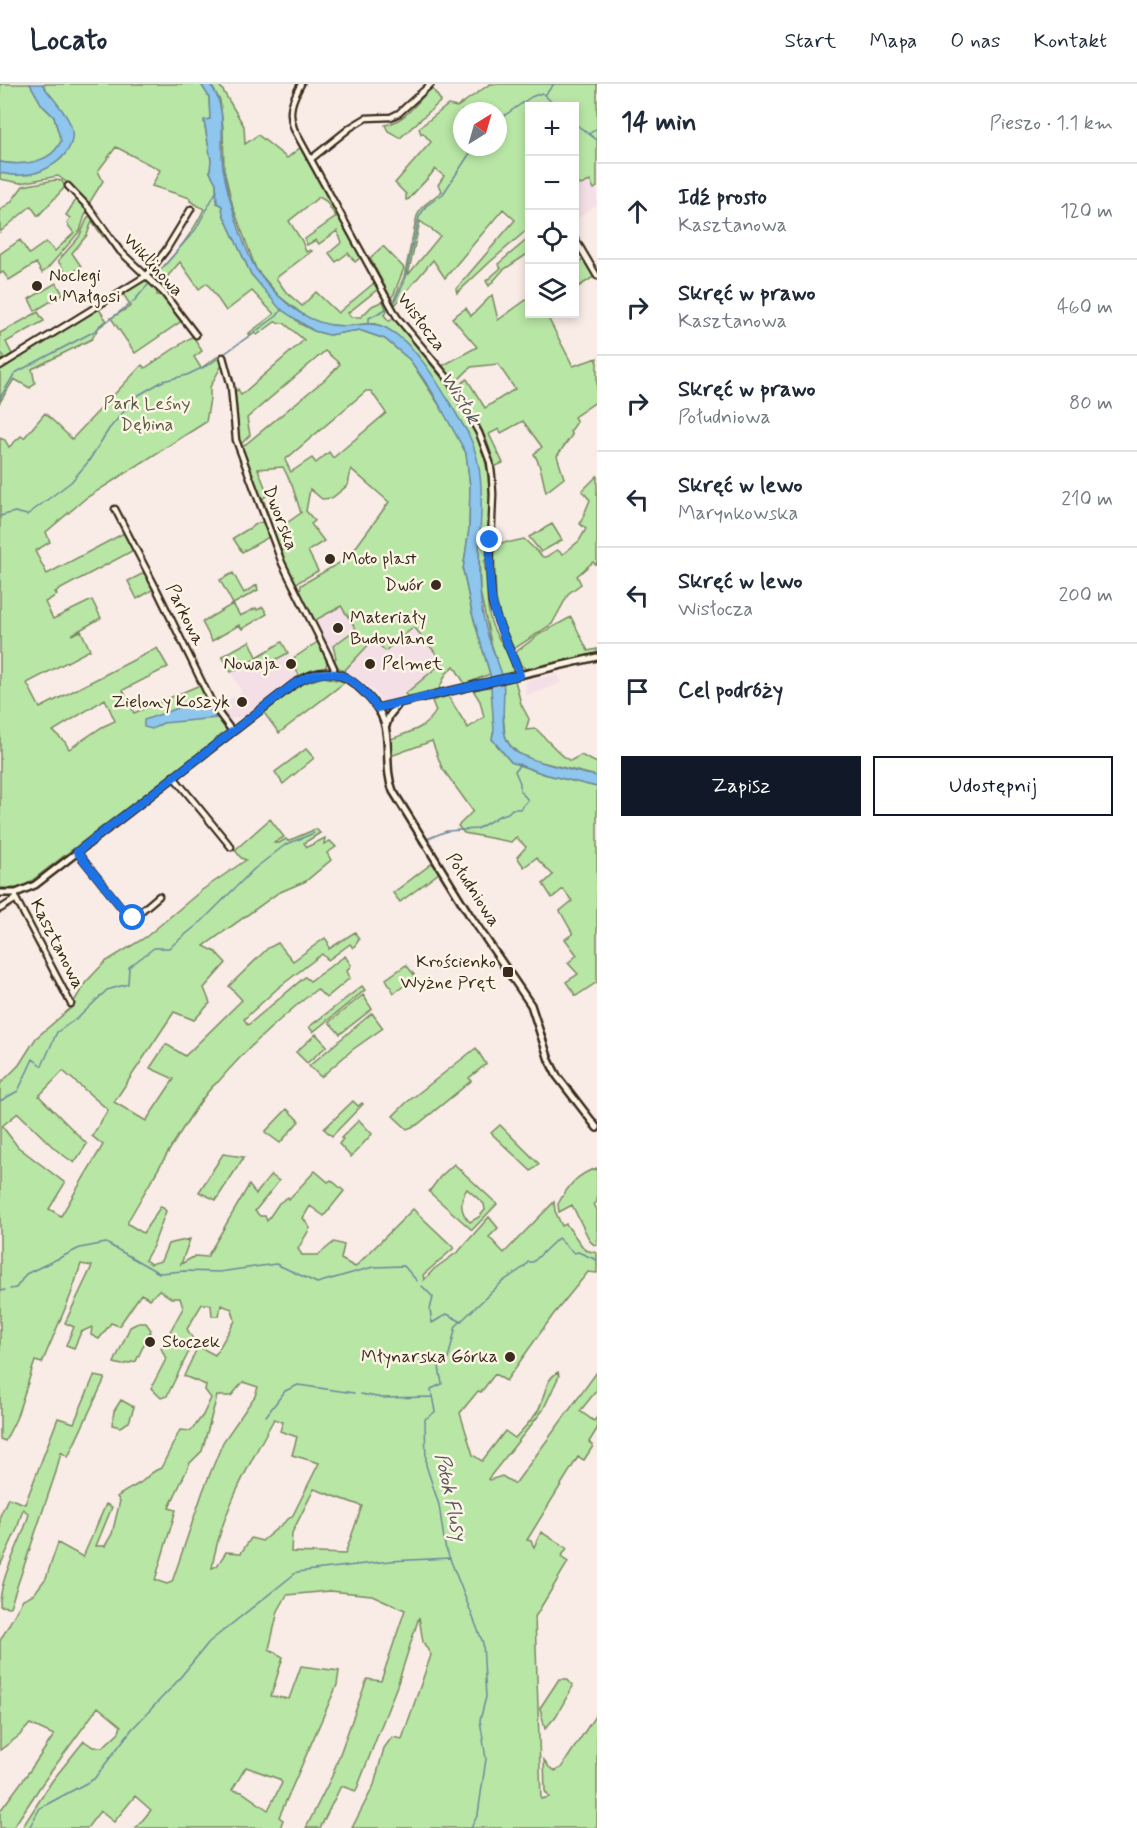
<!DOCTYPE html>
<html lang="pl">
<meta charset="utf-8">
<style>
:root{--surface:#fff;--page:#f2f2f3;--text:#1f2937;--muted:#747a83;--line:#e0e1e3;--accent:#111827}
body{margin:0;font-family:Mynerve,sans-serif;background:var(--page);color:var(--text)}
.controls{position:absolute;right:18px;top:18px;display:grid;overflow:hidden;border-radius:0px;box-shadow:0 3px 9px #0003}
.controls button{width:54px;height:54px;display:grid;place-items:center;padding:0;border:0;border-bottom:2px solid var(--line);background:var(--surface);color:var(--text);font:30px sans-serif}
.compass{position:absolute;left:453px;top:18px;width:54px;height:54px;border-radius:50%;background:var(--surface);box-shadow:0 3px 9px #0003;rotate:37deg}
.stop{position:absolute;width:18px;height:18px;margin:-14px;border:4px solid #1a73e8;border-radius:50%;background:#fff}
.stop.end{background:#1a73e8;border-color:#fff;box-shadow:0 2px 6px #0008}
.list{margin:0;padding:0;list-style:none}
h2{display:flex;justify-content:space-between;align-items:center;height:78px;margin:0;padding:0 24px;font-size:26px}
h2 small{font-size:20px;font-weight:400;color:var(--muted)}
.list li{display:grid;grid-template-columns:39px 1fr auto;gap:18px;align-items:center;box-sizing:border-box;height:96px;padding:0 24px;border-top:2px solid var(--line)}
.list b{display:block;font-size:22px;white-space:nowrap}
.list p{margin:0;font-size:20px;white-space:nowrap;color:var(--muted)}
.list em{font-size:20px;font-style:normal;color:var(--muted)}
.actions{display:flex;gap:12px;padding:18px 24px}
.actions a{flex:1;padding:14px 0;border:2px solid var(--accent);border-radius:0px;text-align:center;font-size:21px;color:var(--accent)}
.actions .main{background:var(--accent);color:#fff}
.icon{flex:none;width:33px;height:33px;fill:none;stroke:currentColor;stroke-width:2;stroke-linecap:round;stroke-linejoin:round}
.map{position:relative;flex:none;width:597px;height:1744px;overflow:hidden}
header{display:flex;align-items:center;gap:36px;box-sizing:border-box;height:84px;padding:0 30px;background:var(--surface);border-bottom:2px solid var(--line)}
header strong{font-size:28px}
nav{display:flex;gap:33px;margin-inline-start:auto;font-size:21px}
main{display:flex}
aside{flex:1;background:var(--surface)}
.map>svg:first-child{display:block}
</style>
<header>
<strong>Locato</strong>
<nav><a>Start</a><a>Mapa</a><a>O nas</a><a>Kontakt</a></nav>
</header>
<main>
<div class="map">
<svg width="597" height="1744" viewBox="0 0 597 1744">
<rect width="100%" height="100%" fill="#f9ebe6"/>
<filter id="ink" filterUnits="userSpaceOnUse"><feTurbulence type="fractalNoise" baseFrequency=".0167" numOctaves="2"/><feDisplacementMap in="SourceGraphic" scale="12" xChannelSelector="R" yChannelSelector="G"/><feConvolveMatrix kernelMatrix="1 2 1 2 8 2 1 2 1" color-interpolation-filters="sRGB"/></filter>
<g filter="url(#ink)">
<path fill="#f5dfe7" d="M590,96L594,105L597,103V121L575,136V98L581,101Z
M341,522L356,545L328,565L314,537Z
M414,543L443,578L400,614L383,619L374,607L344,587L374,555L403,551Z
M288,569L300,593L245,632L228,636L223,631L217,621L242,609L231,588L257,574L262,583Z
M558,590L560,599L536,609L525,611L526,597Z"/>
<path fill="#b8e6a5" stroke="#7a8862" stroke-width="1.5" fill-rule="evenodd" d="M0,0H30L42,21L54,33L61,57C51,80 21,82 0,78Z
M42,0H201L209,12L210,35L204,37L211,76L210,88L216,99L217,119L222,122L223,130L251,190L300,240L314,247L329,251L359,246L385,255L410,276L445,330L466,369L470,402L469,445L463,486L472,529L490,590L465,600L454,582L446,590L438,607L409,613L405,610L443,578L414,543L385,567L374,555L344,587L335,582L334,576L336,574L333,562L356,545L341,522L314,537L300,509L301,501L348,474L389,418L351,385L348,401L332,414L322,415L310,405L306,427L315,437L311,440L324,457L308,467L318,487L295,500L272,449L241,364L329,292L340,280L325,267L247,334L250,351L240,361L235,308L238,305L241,311L304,256L284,239L275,238L257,251L255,249L249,253V249L274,230L252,207L226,227L207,199L199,205L180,178L160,201L149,191L154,184L156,191C175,170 192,151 204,125L190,117V114L152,102L160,86L116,63L98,87L103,97L88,121L69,100L58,92L20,99L0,95V89C22,92 45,88 62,74L63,29ZM366,307H371L386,329L333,374L329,368L316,379L312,374L291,388L285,376ZM283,383L292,401L301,429L274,448L263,414L268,411L258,385Z
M210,0H218L222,5L244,42L245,60L258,51L287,74L301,63L361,173L355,178L348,169L336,178L329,169L342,158L337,147L319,160L316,156L307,161L305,155L336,133L326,117L319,113L289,137L302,157L306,168L310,166L312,167L276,194L286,208L302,222L316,208L338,229L374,199L378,205L348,229L351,233H361L372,222L383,217L387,228L384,231L389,237L395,234C425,277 471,319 484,372C493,405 488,439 487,473L484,478C488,498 485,519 491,538C496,556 512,568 513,589L502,592L491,559L480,507L479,448L468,349L435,296L386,244L374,239L346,242L327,241L310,236L279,212L256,185L233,123L224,86L223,43L220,16Z
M490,0H597V103L594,105L590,97L581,101L575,98L574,22H530L529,144L490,178L457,209L456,205L515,136L503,125L445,194L433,176L395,221L393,218L404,193L417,132L422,123L442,107L438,101L444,92L435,85C428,96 417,104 409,115L406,116V110L395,99L431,58L423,49L421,50L419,44L448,21L457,23ZM462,27H498V63H462ZM420,137L440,152L408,191Z
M432,4L441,17L400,54L388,47L385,41C406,37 416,18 432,4Z
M55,96L62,97L65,103L38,132L31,122L0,148V126L11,118L23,102Z
M77,114L89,126L85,131L80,147L47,185L42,189L36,179L9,196L3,188L0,190V170L20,156L29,170L46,158L55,167L74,149L67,140L70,134L66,131Z
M92,131L106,151L103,153L92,137L87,151L72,169L81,182L68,192L58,177L79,153L88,133Z
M529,154V169L503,186L489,202L486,197L501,184L498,180Z
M383,162L404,184L394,210L391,214L370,174Z
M584,174L595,192L575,205V181Z
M145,195L156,203L157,211H164L183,236L135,269L111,234L131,222L123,210Z
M56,199L63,210L35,227L29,215Z
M492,211L498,236L529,214L530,230H546L573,282L597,274V317L574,333L577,338L570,348L572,351L557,372L564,394L546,408C542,394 542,382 534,370L542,363L523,337L501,349L499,345L489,350L503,379L494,383C490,354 472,328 457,303L467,295L485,324L515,305L498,280L471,283L455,299L442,282L477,263L452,234L466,224L471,232Z
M98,224L107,237L100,241L92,255L32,285L35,299L30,304L14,295L0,318V283L67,244Z
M38,228L44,237L6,258L12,270L0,278V275L4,272L0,268V249Z
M193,252L202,267L194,273L201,284L220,271L222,281L210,303V315L206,338L86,414L46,448L50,458L35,467L47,490L126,448L134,466L55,508L57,511L45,518L53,535L92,516L101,534L71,551L81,547L90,566L27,599L40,624L157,564L168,583L123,606L134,629L200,601L227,647L26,801L17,804H0V354L5,356L9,363L21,352L24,354L45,329L72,355L142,281L145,284ZM105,615L115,637L102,643L69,665L65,658L53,647Z
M597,392V481L593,478L577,492L581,500L569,509L552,540L514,565L501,535L496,514L494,459L511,458L524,455L543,473H546L557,466L563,470L579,457L586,445L580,440L590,416L582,407Z
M263,438L269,453L242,468L233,454L258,439Z
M552,440L562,456L541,468L529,453Z
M146,488L154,505L137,515L128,497Z
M233,489L244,509L257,501L258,506L233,520L240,532L256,524L257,526L263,523L267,530L242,545L239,541L212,557L202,538L233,520L220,496Z
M571,533L588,567L597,565V569L527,586L521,581L516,568L540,550Z
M250,557L257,573L282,558L288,569L262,583L257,574L231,588L222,572Z
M319,557C323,565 331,576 325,584L311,587L300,593L291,576Z
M324,593L345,598L279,649L264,629L301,600Z
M515,596L521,620L529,635L526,646L536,645C548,656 556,668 570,677L581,671L597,679V692L533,676L518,669L509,660L505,651L502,620L503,599Z
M492,602L494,646L492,655L511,678L544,690L597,703V898L576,912L566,898L578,890L568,879L577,871L565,855L573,850L560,827L572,817L563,805L552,814L543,800L553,791L536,774L524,783L517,773L526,763L516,753L511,758L464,749L458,742L473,727L442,684L432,657L391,672V655C409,648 426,645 436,627L432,617L448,612L468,644L484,633L480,617L473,606Z
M306,665L314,674L283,700L275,688Z
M270,735L284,753L274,759H279L286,755L288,757L316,745L320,749L304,759L307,763L325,754L324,760L330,757L336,763L327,769L331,776L306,797L278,809L204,862L216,868L226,879L204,904L210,919L194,936L174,928L114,1018L146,1037L174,995L150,984L166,960L185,972L242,916L229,902L268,864L278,859L293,877L325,854L328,858L329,865L355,848L359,856L353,864L350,860L328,876L322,870L278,904L244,935L248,941L305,893L310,897L345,872L351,881L347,887L350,894L326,914L317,905C281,933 248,963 218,998C202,1005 141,1115 128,1137V1140L143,1149L161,1122L166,1127L153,1162L145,1176L151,1180L161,1177L168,1160L190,1155L181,1180L195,1172L207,1173L249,1101L256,1110L271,1091L279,1097L255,1127L260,1132H265L267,1137L279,1119L288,1113L289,1115L315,1087L328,1098L331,1096L344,1107L324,1132L310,1122L303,1134L310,1144L298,1165L302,1171H318L334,1158L344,1161L341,1175L355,1183L413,1125L454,1164L423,1191L424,1196L434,1185L459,1167L489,1133L498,1144L489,1153L504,1169L554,1118L555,1127L562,1142L566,1140L585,1166L597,1169V1189L588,1188L553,1231L506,1297L495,1290L481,1308L478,1307L460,1329L473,1371L482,1377L505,1347L515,1354C523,1345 531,1337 538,1327C545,1314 544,1296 558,1288L559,1292L543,1326L488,1395L490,1396L502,1392L515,1400L597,1288V1306L580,1327L594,1337L597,1333V1345L589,1358L593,1362L584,1376L578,1373L527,1456L531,1457L534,1463L541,1448L567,1464L561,1473L568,1478L535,1533L541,1715L549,1713L545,1707L544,1676L549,1683L555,1687L561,1684L597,1629V1741L595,1744H352L374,1701L384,1664L392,1653L402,1655L431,1571L423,1558L419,1533L398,1599L356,1707L341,1702L320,1744H306L332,1692L367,1595L381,1597L405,1526L372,1511L330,1507L287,1511L278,1527L269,1565L283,1573L271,1612L289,1615L301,1582L339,1587L337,1601L279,1733L283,1736L280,1744H136L151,1726L135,1712L114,1738L100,1727L87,1744H22L52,1697L84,1657L93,1663H103L119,1648L121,1642L98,1623L42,1700L13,1744H0V1727L31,1685L54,1651L30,1640L19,1652L0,1666V1557L23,1515L34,1510L46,1494L58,1459L83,1473L106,1420L112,1423L96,1462H105L112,1450L120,1417L117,1413C124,1407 132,1404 140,1399C149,1393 148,1389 161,1384L180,1346L191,1347L203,1331L211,1314L205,1306L206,1301L184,1292L198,1262L215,1271L235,1237L232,1225L221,1221L219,1232H212L211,1221L202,1220L187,1245L194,1257L167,1312L161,1314L151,1304L166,1275L161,1264L183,1224L180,1214H171L159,1206L150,1215L141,1210L119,1242L111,1239L99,1255L91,1251L92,1243L81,1248L74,1264L66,1261L74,1243L65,1239L92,1182L81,1180L70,1213L42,1279L35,1277L16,1335L5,1357L0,1355V1000L19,981L36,954L72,923L73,919L86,898L105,878L146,853L202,806L246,776L241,774L235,766ZM63,987L108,1026L92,1052L103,1061L61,1132L49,1125L65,1099L18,1063L2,1042L18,1029L55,1065L74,1079L87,1060L39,1012ZM243,1298L258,1303L255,1312L223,1358L203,1407L172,1498L167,1500L155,1496L176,1426L169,1424L190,1379L202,1367L217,1312H231ZM274,1335L283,1338L280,1347L297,1353L292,1371L319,1379L293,1431L262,1457L251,1454L241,1469L226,1468L217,1482L212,1484C220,1432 248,1382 274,1335ZM314,1405L362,1422L345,1470L291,1468L292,1449ZM246,1683L279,1695L282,1699L268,1726L242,1708L232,1706Z
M434,778L439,789L400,818L393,809Z
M406,881L416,893L394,909L386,895Z
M362,902L365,906L313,948L309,943Z
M363,911L372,925L340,950L329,938Z
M372,929L383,944L352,966L321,993L309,982Z
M316,950L327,962L307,979L296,968Z
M476,964L486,980L469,994L471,997L417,1041L407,1045L393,1032L406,1019Z
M353,1017L358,1022L362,1019L363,1020L332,1052L324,1045Z
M287,1025L299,1037L280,1059L265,1048Z
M359,1036L372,1050L351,1073L339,1060L343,1055L341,1054Z
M500,1041L539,1080L531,1087L491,1049Z
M223,1070L244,1073L216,1116L199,1108Z
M454,1080L497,1120L472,1146L429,1108L440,1093ZM467,1105L484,1120L485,1126L479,1133L470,1138C460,1129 459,1116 467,1105Z
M597,1084V1118L594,1120L597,1126V1161L593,1160L590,1157L572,1121L559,1128L558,1120C568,1102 577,1090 597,1084Z
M138,1239H146L151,1246L136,1277L122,1281L114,1279L130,1243Z
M94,1292L105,1294L68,1373L61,1368L56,1388L10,1523L0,1522C0,1490 21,1461 29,1430L23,1425L17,1445L0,1482V1432L8,1414L25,1420L58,1334L74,1339Z
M121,1316L134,1323L129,1338L120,1343L112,1341L114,1327Z
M559,1595H567L573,1602L556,1632L545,1645L540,1624Z"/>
<path fill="#8fc6ee" stroke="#6d889b" stroke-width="1.5" d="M30,0H42C51,13 66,27 71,42C79,69 47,90 23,91C16,92 7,90 0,89V78C21,82 51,80 61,57L54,33L42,21Z
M201,0H210C229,25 219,55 223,84C227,109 244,168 258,188C279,216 307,242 343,242C359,242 373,236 388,245C422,264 447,316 468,349C493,399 474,454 480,507C481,525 485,544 491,561C495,571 499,581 502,591C507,610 500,631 505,651C507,658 511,665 518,669C528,676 583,690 597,692V703L544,690L511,678L492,655L494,646L490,590L472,529L463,486L469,445L470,402L466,369L431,306L410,276L385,255L359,246L329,251L314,247L280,225L251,190L223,130L222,122L217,119L216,99L210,88L211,76L204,36L210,35L209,13Z
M198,617H204L216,634L163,639L152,645L144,643V636Z"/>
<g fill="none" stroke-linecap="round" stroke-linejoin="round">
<path stroke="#6d889b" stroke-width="1.5" d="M545,11L554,0
M498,36L531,13L542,9L556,22
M574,39L597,56
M589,50L597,44
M394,219L404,199L419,133L426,122L443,110L474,63
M369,239V234L388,224
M0,314L15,289L93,248L134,217L196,145L217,106
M0,432L15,428L27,431L71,398L88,378L109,345L137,312L163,297L187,291L210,280L277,232L282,225
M427,755L447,747L477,745L499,732L508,729L512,725H520L528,716L520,707V699L515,687L520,680
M419,758L430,773
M0,1017L18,1007L33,975L42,982L57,948L79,933L107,906L128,900L129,883L154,864H169L202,837L254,785L285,761L314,749
M422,1202L433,1213L430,1226L432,1239L447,1230L460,1237
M10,1205L16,1204L26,1190L80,1164L106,1159L159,1189L184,1187L219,1188L276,1180L317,1199L373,1183L404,1182L417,1197
M0,1207L5,1206
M361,1310L382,1314L432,1313
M266,1332L285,1307L298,1301L354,1309
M29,1744L40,1724L94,1695L132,1645L174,1601L209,1558L297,1488L390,1477L450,1474
M471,1744L478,1730L486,1675L480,1636L486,1613L483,1559L445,1462L439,1421L426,1381L425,1335L435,1328L431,1305L442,1300L439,1283L448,1275L456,1242L502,1198L524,1183L528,1178H533L558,1154L574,1169L578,1168L597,1176"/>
<g stroke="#3b2a1e" stroke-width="9">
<path id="minor" d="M301,0C293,15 287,27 294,45L397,233L451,298L479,349L490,378L492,392L493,410L490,487L492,519L497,535L520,591
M311,75L351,43L366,34L391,33L399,29L431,0
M68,102L89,124L120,167L163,208L196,251
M574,153L597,192
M223,273L231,302L236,356L282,479L327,569L334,584L333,589
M0,282L146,192L166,166L191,125
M115,425L157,506L214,623L232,647
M173,692L231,763
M77,768L129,833L133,834L159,812
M16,815L71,920
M0,825L16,815V809"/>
</g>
<g stroke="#3b2a1e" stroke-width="10">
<path id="tertiary" d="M377,624L597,573
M386,642L389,632L397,622
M0,809H16L35,801L294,600C306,593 318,586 333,589C352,592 379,620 384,638C391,660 384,685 393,707L469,830L531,921L549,976L557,992L597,1044"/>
</g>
<use href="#minor" stroke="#fcf5e5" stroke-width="4.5"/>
<use href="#tertiary" stroke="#fcf5e5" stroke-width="5"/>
</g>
</g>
<g fill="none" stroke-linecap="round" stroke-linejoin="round" filter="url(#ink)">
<path stroke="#1a73e8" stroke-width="8" d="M133,834L129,833L77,768L294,600C330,578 354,591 377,624L520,591C513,572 504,554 497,535C488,510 490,482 490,456"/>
</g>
<g fill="#3b2a1e" stroke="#fcf5e5" stroke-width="2">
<circle cx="37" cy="202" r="6"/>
<circle cx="330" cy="475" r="6"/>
<circle cx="436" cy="501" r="6"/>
<circle cx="338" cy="544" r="6"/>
<circle cx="291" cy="580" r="6"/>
<circle cx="370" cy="580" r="6"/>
<circle cx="242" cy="618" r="6"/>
<rect x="502" y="882" width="12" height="12" rx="3"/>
<circle cx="150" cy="1258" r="6"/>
<circle cx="510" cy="1273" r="6"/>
</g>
<g text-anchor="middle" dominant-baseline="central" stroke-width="5" stroke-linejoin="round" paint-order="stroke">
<g font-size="18" fill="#3b2a1e" stroke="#fcf5e5">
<text transform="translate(153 181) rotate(47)">Wiklinowa</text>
<text transform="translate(421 238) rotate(53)">Wisłocza</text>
<text transform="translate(280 434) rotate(69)">Dworska</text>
<text transform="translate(185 531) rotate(64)">Parkowa</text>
<text transform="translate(473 806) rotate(57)">Południowa</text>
<text transform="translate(57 860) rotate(63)">Kasztanowa</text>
</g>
<g font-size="18" fill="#3b2a1e" stroke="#fcf5e5" text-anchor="start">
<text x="49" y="192">Noclegi<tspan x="49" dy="21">u Małgosi</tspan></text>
<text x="342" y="475">Moto plast</text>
<text x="424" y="501" text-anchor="end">Dwór</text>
<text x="350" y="534">Materiały<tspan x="350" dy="21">Budowlane</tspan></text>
<text x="279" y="580" text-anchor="end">Nowaja</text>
<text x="382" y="580">Pelmet</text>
<text x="230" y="618" text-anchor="end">Zielony Koszyk</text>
<text x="496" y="878" text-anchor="end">Krościenko<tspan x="496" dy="21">Wyżne Pręt</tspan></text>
<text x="162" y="1258">Stoczek</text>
<text x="498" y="1273" text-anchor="end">Młynarska Górka</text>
</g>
<g font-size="18" fill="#5a5940" stroke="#fcf5e5">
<text x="147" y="320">Park Leśny<tspan x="147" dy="21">Dębina</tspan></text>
</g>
<g font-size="20" font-style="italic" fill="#54595c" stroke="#fcf5e5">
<text transform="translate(460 314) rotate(58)">Wisłok</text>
<text transform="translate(450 1413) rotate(78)">Potok Flusy</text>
</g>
</g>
</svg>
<div class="controls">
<button>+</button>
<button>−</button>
<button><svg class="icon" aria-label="locate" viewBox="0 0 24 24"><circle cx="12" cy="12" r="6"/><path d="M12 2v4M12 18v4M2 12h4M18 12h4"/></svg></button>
<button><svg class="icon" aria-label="layers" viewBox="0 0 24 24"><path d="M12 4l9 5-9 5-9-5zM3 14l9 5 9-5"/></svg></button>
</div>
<svg class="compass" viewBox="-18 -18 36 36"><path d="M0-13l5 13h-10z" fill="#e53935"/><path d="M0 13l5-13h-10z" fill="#747a83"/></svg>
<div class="stop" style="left:133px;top:834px"></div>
<div class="stop end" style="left:490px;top:456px"></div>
</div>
<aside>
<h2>14 min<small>Pieszo · 1.1 km</small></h2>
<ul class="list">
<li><svg class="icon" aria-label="ahead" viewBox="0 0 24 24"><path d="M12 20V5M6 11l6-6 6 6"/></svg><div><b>Idź prosto</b><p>Kasztanowa</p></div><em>120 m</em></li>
<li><svg class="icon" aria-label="right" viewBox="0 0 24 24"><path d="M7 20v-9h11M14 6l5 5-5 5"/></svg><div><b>Skręć w prawo</b><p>Kasztanowa</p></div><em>460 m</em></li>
<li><svg class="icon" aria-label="right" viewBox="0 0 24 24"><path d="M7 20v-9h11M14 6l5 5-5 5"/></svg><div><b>Skręć w prawo</b><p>Południowa</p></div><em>80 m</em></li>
<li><svg class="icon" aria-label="left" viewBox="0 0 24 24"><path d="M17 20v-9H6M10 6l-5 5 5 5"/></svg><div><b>Skręć w lewo</b><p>Marynkowska</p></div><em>210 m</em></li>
<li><svg class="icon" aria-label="left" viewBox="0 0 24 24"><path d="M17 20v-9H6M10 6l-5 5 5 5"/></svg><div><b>Skręć w lewo</b><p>Wisłocza</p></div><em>200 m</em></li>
<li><svg class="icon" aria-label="arrive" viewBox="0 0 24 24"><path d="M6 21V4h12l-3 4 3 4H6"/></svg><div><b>Cel podróży</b></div></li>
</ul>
<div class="actions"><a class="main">Zapisz</a><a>Udostępnij</a></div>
</aside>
</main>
